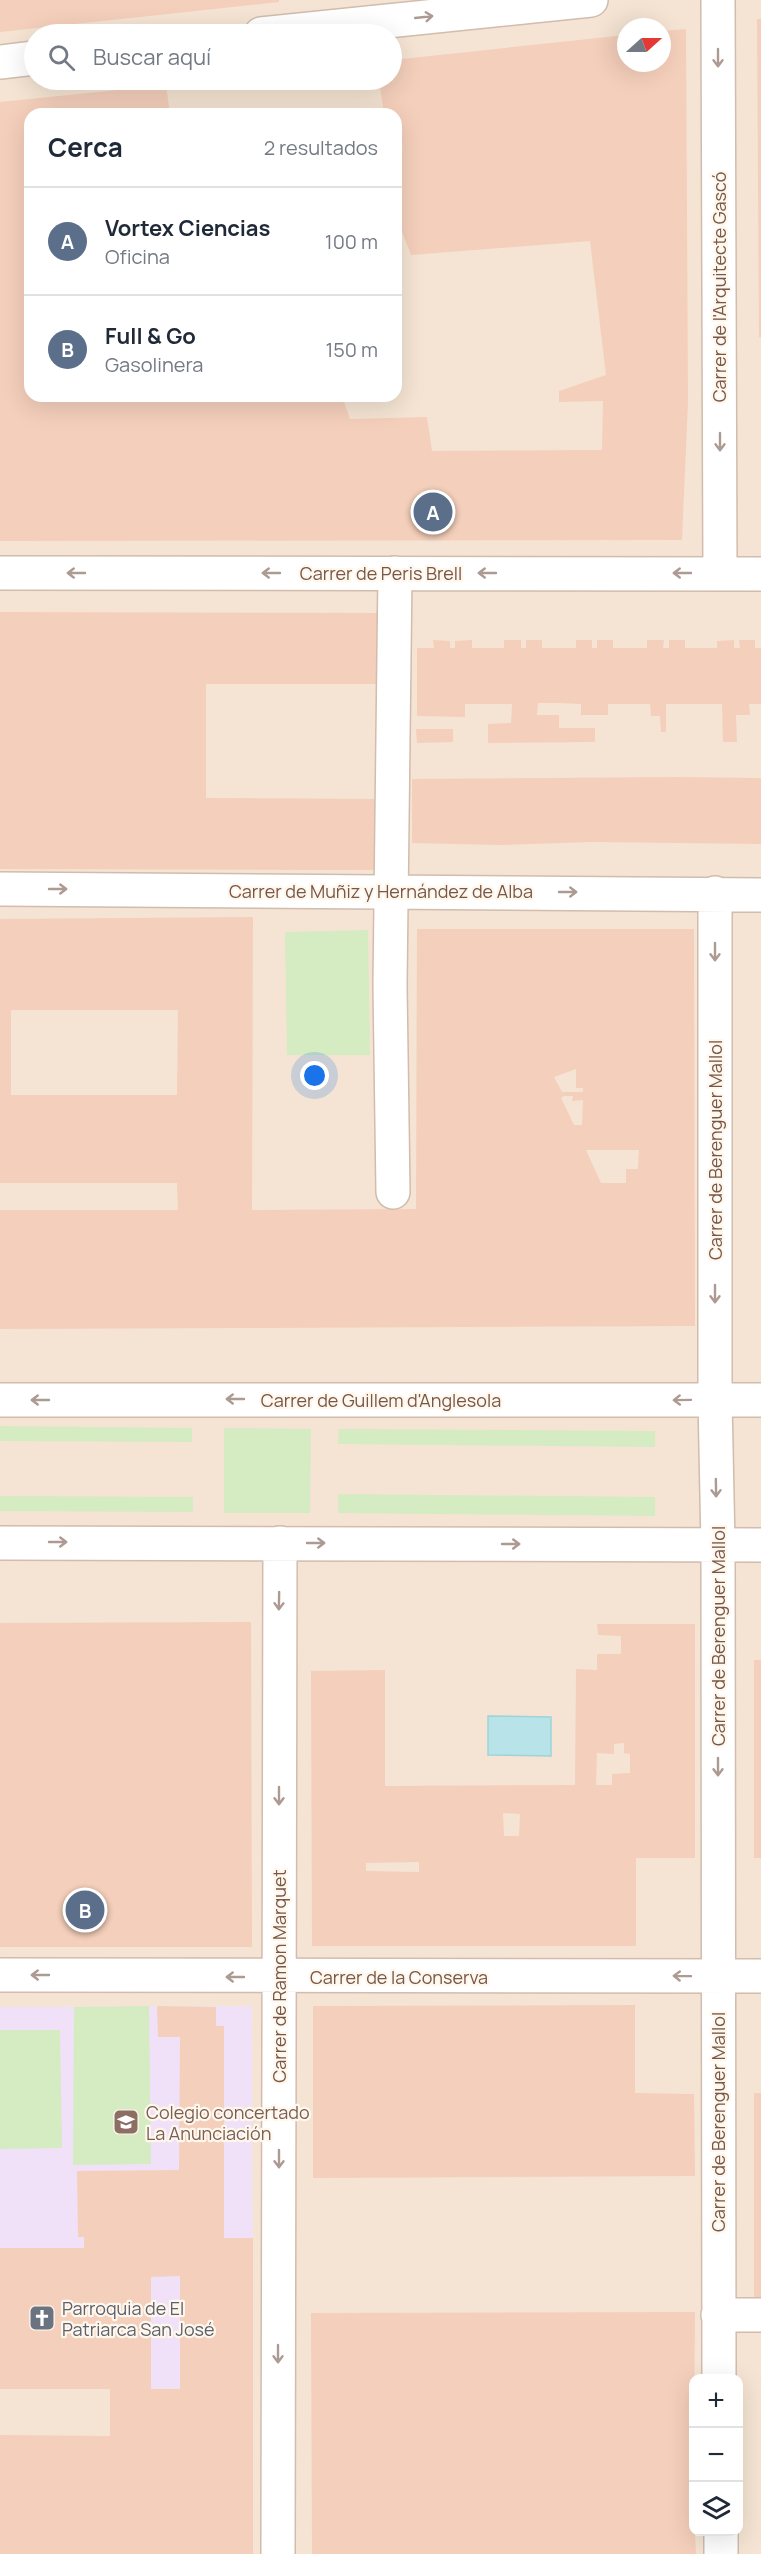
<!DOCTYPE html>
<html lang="es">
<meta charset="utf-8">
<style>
:root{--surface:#fff;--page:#f6f6f7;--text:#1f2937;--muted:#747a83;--line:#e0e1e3;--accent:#1a73e8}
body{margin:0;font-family:Manrope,sans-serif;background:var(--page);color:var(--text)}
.controls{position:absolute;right:18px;bottom:18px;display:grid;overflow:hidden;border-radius:12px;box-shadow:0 6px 24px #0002}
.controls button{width:54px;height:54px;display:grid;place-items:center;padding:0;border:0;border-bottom:2px solid var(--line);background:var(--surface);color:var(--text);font:30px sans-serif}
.compass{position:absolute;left:617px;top:18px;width:54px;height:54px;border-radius:50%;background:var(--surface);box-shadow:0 6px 24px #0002;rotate:69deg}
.you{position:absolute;left:315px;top:1076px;width:21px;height:21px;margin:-15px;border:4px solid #fff;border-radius:50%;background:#1a73e8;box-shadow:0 0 0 9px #1a73e833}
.badge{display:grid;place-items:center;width:39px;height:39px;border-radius:50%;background:var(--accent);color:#fff;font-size:20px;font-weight:700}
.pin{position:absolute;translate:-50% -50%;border:3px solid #fff;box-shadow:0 2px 6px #0006}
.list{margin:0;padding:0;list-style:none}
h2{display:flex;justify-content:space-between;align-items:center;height:78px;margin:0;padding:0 24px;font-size:26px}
h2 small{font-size:20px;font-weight:400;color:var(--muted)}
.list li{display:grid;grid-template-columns:39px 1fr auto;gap:18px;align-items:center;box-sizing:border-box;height:108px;padding:0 24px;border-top:2px solid var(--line)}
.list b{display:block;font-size:22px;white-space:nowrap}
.list p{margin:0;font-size:20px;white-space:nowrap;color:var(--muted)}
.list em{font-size:20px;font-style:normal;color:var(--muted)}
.icon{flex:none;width:33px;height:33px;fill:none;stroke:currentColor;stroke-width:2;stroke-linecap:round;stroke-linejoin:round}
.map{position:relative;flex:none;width:761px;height:2554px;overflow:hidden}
.search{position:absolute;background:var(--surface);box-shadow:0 6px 24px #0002;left:24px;top:24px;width:378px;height:66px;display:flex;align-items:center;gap:15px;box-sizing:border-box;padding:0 21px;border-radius:33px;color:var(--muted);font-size:22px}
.panel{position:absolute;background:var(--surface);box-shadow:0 6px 24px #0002;left:24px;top:108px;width:378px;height:294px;border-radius:18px}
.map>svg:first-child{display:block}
</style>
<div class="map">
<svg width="761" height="2554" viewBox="0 0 761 2554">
<rect width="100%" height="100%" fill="#fdf3e5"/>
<path fill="#f5e4d3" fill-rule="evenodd" d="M0,0H761V2554H0ZM626,27H662V63H626ZM34,34H392V80H34ZM30,114H396V396H30ZM694,2378H738V2532H694Z"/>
<path fill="#f0e1f9" d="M252,2006L253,2388L83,2389L0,2248V2007Z"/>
<path fill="#d5ebc2" d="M368,930L370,1055H287L285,932Z
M0,1426L192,1428V1442L0,1441Z
M224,1428L311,1429L310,1513H224Z
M339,1429L655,1431V1447L338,1444Z
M338,1494L655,1497V1516L338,1513Z
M0,1496L193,1497V1512L0,1511Z
M149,2006L151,2164L73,2165L74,2007Z
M0,2030H60L62,2148L0,2149Z"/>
<path fill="#b8e3e8" stroke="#9ed3da" stroke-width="1.5" d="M488,1716L551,1717V1756L488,1755Z"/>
<path fill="#f4cfbb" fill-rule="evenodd" d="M0,0H279V2L0,32Z
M757,19H761V337H759Z
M686,29L688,401L682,540L0,541V102L166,85L170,114H30V396H342L350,419L427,417L432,451L602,450L603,401L559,402V391L606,375L590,241L411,255L396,216V114H384L379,80H392V60L626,35V63H662V31Z
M0,612L382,613V684H206V798L382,799L381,870L0,869Z
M433,640L450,641V648H455V641L472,640V648H504V640H521V648H526V640H542V648H576V640H592V648H597V640H613V648H647V640H664L663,648H669V640H685V648H717V641L734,640V648H740L739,640H755V648H761V704H749L750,715H736L737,742H723L722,704H666V732H661L660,716H651L650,704H608V715H581V704L559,703H538L537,715H559V728H595V742L488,743V724L511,723L512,704H465V717L417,716V648H434Z
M416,729H453V742L417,743Z
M677,777L761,778V844L593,842L499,845L412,843V779Z
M253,917L252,1210L416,1209L417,929H694L695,1326L0,1329V1210H178L177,1183H0V919ZM11,1010H178L177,1095H11ZM576,1069V1088H583V1092H562L554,1077ZM564,1096H573L572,1101L583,1100L582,1125H574L561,1098ZM586,1150H639L638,1169H626V1183H601Z
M251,1622L252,1947H0V1623Z
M597,1624H695V1858H636V1946H312L311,1671L385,1670V1786L575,1785L576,1669L597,1670V1654H621V1636L598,1635ZM624,1743V1753L630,1754V1773L612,1774V1785H596L597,1753L614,1754V1744ZM503,1813L520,1814L519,1836H504ZM419,1862V1872L366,1871V1863Z
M754,1660H761V1858H754Z
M635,2005V2093L694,2094L695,2176L313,2178V2006Z
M157,2006L216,2007V2026H224V2238H253V2554H0V2435L110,2436V2389H0V2248H84V2237H78L77,2171L179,2170L180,2037H158ZM180,2276V2389H151V2277Z
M754,2093H761V2301H754Z
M695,2312L693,2532H695L696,2554H312L311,2313Z"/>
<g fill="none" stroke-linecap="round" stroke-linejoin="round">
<g stroke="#d1bcad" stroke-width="36">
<path id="street" d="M718,0L720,574
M261,34L591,0
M0,62L34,58
M0,573L761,574
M0,889L761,895
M715,893V1400L718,1545L719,2378
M393,1192L390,985L395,573
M0,1400H761
M0,1543L761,1545
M0,1975L761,1976
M718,2315H761
M721,2532V2554
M278,2554L280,1543"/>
</g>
<use href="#street" stroke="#fff" stroke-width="33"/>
</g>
<defs><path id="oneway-shaft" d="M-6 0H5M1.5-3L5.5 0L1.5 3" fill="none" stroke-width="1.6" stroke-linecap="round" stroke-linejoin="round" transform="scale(1.5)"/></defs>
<g stroke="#ad9a92">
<use href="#oneway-shaft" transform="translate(424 17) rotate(-6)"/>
<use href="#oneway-shaft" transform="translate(718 58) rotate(90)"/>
<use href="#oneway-shaft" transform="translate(720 442) rotate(90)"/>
<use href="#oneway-shaft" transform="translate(76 573) rotate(180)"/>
<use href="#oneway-shaft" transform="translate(271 573) rotate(180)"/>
<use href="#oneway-shaft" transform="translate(487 573) rotate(-180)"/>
<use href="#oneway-shaft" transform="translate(682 573) rotate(-180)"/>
<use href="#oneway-shaft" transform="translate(58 889)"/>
<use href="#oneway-shaft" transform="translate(568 892)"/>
<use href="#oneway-shaft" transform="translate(715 952) rotate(90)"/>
<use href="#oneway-shaft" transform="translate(715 1294) rotate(90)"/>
<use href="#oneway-shaft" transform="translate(235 1399) rotate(-180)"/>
<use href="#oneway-shaft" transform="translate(40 1400) rotate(180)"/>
<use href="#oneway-shaft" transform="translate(682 1400) rotate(179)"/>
<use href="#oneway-shaft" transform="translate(716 1488) rotate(89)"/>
<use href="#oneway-shaft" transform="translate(58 1542)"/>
<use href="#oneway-shaft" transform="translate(316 1543)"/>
<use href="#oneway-shaft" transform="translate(511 1544)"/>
<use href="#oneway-shaft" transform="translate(279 1601) rotate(91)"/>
<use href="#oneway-shaft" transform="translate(718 1767) rotate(90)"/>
<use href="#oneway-shaft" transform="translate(279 1796) rotate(90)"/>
<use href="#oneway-shaft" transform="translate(40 1975) rotate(-180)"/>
<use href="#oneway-shaft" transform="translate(682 1976) rotate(-179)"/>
<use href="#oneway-shaft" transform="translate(235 1977) rotate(-180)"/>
<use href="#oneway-shaft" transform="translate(279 2159) rotate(90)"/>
<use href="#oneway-shaft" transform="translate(278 2354) rotate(90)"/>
</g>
<defs>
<g id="school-square" transform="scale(1.35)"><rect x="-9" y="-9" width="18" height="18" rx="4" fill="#8d6e63" stroke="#fff7ec"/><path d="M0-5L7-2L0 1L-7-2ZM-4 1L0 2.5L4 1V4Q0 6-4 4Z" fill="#fff"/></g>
<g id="church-square" transform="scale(1.35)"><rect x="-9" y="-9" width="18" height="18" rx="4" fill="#6b7280" stroke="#fff7ec"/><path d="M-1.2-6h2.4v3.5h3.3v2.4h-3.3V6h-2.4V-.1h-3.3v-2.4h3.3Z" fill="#fff"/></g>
</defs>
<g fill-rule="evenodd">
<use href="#school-square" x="126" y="2122"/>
<use href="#church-square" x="42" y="2318"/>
</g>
<g text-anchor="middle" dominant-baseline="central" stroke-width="4.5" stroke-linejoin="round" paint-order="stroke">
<g font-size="18" fill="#775749" stroke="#fff7ec">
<text transform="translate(719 287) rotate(-90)">Carrer de l'Arquitecte Gascó</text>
<text x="381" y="573">Carrer de Peris Brell</text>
<text x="381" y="891">Carrer de Muñiz y Hernández de Alba</text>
<text transform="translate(715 1150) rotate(-90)">Carrer de Berenguer Mallol</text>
<text x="381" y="1400">Carrer de Guillem d'Anglesola</text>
<text transform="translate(718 1636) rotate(-90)">Carrer de Berenguer Mallol</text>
<text transform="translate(279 1976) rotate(-90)">Carrer de Ramon Marquet</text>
<text x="399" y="1977">Carrer de la Conserva</text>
<text transform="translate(718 2122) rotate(-90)">Carrer de Berenguer Mallol</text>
</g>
<g font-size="18" fill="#785e54" stroke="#fff7ec" text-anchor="start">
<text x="146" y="2112">Colegio concertado<tspan x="146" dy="21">La Anunciación</tspan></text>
</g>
<g font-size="18" fill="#5b616d" stroke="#fff7ec" text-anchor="start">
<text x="62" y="2308">Parroquia de El<tspan x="62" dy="21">Patriarca San José</tspan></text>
</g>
</g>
</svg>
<div class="controls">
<button>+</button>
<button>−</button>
<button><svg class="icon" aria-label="layers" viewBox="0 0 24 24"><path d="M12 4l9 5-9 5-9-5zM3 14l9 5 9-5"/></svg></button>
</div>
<svg class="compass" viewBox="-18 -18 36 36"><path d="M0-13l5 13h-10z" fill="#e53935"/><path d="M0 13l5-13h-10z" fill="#747a83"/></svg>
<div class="you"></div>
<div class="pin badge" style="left:433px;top:512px;background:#5c6f8a">A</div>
<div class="pin badge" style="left:85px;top:1910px;background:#5c6f8a">B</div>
<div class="search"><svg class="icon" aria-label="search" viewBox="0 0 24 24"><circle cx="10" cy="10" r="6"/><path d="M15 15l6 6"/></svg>Buscar aquí</div>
<section class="panel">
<h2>Cerca<small>2 resultados</small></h2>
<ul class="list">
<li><span class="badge" style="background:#5c6f8a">A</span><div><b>Vortex Ciencias</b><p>Oficina</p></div><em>100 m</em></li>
<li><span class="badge" style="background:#5c6f8a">B</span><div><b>Full &amp; Go</b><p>Gasolinera</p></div><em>150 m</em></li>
</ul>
</section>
</div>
